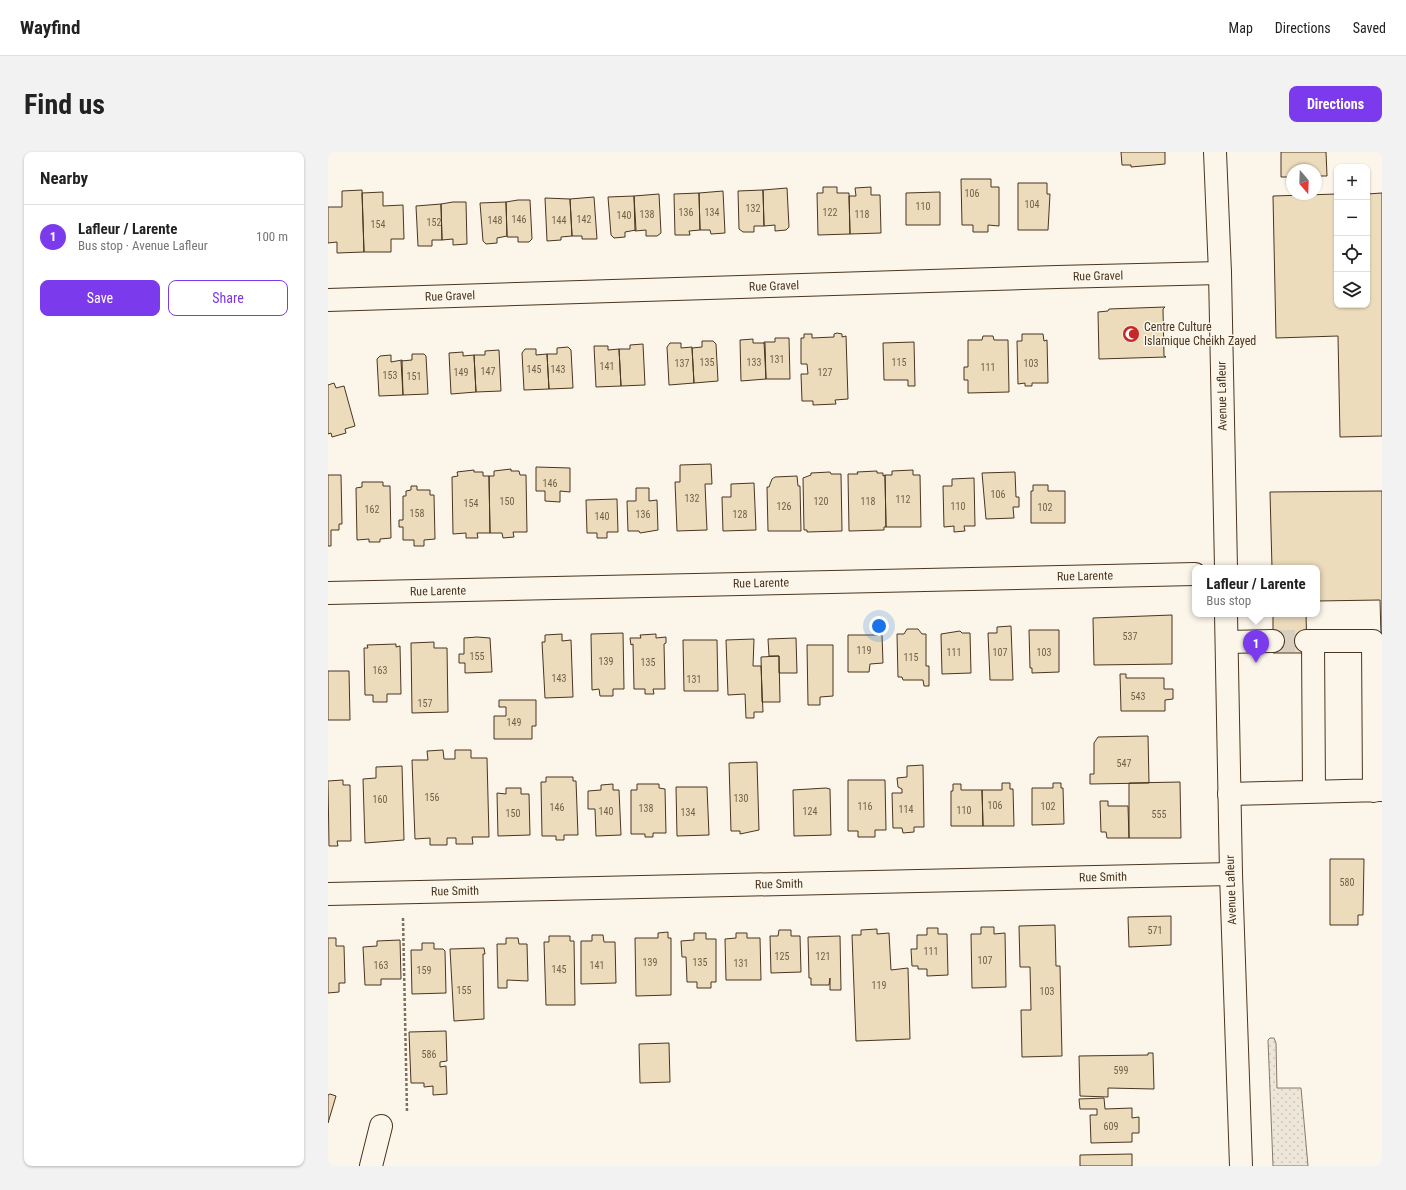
<!DOCTYPE html>
<meta charset="utf-8">
<style>
:root{--surface:#fff;--page:#f2f2f2;--text:#222;--muted:#767676;--line:#e0e0e0;--accent:#7c3aed}
body{margin:0;font-family:"Roboto Condensed",sans-serif;background:var(--page);color:var(--text)}
.controls{position:absolute;right:12px;top:12px;display:grid;overflow:hidden;border-radius:8px;box-shadow:0 1px 3px #0004}
.controls button{width:36px;height:36px;display:grid;place-items:center;padding:0;border:0;border-bottom:1px solid var(--line);background:var(--surface);color:var(--text);font:20px sans-serif}
.compass{position:absolute;left:958px;top:12px;width:36px;height:36px;border-radius:50%;background:var(--surface);box-shadow:0 1px 3px #0004;rotate:161deg}
.you{position:absolute;left:551px;top:474px;width:14px;height:14px;margin:-10px;border:3px solid #fff;border-radius:50%;background:#1a73e8;box-shadow:0 0 0 6px #1a73e833}
.badge{display:grid;place-items:center;width:26px;height:26px;border-radius:50%;background:var(--accent);color:#fff;font-size:13px;font-weight:700}
.pin{position:absolute;translate:-50% -33px;filter:drop-shadow(0 1px 2px #0008)}
.pin::after{content:'';position:absolute;top:21px;width:14px;height:12px;background:inherit;clip-path:polygon(0 0,100% 0,50% 100%)}
.popup{position:absolute;left:864px;top:413px;width:128px;height:52px;box-sizing:border-box;display:grid;place-content:center;border-radius:8px;background:var(--surface);filter:drop-shadow(0 1px 3px #0005);font-size:13px;white-space:nowrap;color:var(--muted)}
.popup b{font-size:15px;color:var(--text)}
.popup::after{content:'';position:absolute;left:50%;top:100%;margin-left:-8px;border:8px solid transparent;border-top-color:var(--surface)}
.list{margin:0;padding:0;list-style:none}
h2{display:flex;justify-content:space-between;align-items:center;height:52px;margin:0;padding:0 16px;font-size:17px}
h2 small{font-size:13px;font-weight:400;color:var(--muted)}
.list li{display:grid;grid-template-columns:26px 1fr auto;gap:12px;align-items:center;box-sizing:border-box;height:64px;padding:0 16px;border-top:1px solid var(--line)}
.list b{display:block;font-size:15px;white-space:nowrap}
.list p{margin:0;font-size:13px;white-space:nowrap;color:var(--muted)}
.list em{font-size:13px;font-style:normal;color:var(--muted)}
.actions{display:flex;gap:8px;padding:12px 16px}
.actions a{flex:1;padding:9px 0;border:1px solid var(--accent);border-radius:8px;text-align:center;font-size:14px;color:var(--accent)}
.actions .main{background:var(--accent);color:#fff}
.icon{flex:none;width:22px;height:22px;fill:none;stroke:currentColor;stroke-width:2;stroke-linecap:round;stroke-linejoin:round}
.map{position:relative;flex:none;width:1054px;height:1014px;overflow:hidden;border-radius:8px}
header{display:flex;align-items:center;gap:24px;box-sizing:border-box;height:56px;padding:0 20px;background:var(--surface);border-bottom:1px solid var(--line)}
header strong{font-size:19px}
nav{display:flex;gap:22px;margin-inline-start:auto;font-size:14px}
.intro{display:flex;align-items:center;justify-content:space-between;box-sizing:border-box;height:96px;padding:0 24px}
h1{margin:0;font-size:28px}
.button{padding:10px 18px;border-radius:8px;background:var(--accent);color:#fff;font-size:14px;font-weight:700}
main{display:flex;gap:24px;padding:0 24px}
aside{flex:1;background:var(--surface);border-radius:8px;box-shadow:0 1px 3px #0004}
.map>svg:first-child{display:block}
</style>
<header>
<strong>Wayfind</strong>
<nav><a>Map</a><a>Directions</a><a>Saved</a></nav>
</header>
<div class="intro"><h1>Find us</h1><a class="button">Directions</a></div>
<main>
<aside>
<h2>Nearby<small></small></h2>
<ul class="list">
<li><span class="badge">1</span><div><b>Lafleur / Larente</b><p>Bus stop · Avenue Lafleur</p></div><em>100 m</em></li>
</ul>
<div class="actions"><a class="main">Save</a><a>Share</a></div>
</aside>
<div class="map">
<svg width="1054" height="1014" viewBox="0 0 1054 1014">
<defs>
<pattern id="grass-dots" width="8" height="8" patternUnits="userSpaceOnUse"><rect width="8" height="8" fill="#ede6d9"/><path d="M2 2h.1M6 6h.1" fill="none" stroke="#cdc6ba" stroke-width="1.8" stroke-linecap="round"/></pattern>
</defs>
<rect width="100%" height="100%" fill="#fbf6e9"/>
<path fill="url(#grass-dots)" stroke="#887966" d="M942,886H946L948,891L949,936H973L980,1014H945L940,888Z"/>
<path fill="#ecdcbc" stroke="#4a3520" d="M793,0H837V12L803,15V13H794Z
M953,0H998L999,24H988V18H964V25H953Z
M633,27H663V35H671V74L660,73V80H645V73H634Z
M690,31H719V42H722L720,78H690Z
M495,35H509V41H521L522,82L490,83L489,41H495Z
M543,35V43H552L553,81L522,82L521,44H528L527,36Z
M459,36L461,75L458,78L447,79V73L436,74L435,38Z
M34,38L36,100L9,101V90L0,91V55H14V39Z
M435,38L436,74H426V80H415L411,77L410,39Z
M395,39L397,81L383,82L382,78H372L371,41Z
M55,40V54L75,53L76,87H63V100H36L34,41Z
M612,40V73H578V41Z
M371,41L372,78L361,79L362,83H347L346,42Z
M1054,41V284L1012,285L1010,184L948,186L945,44L1009,42V153H1039V42Z
M331,42L333,81L329,84H318V78L307,79L306,44Z
M306,44L308,78L297,80V85L286,86L283,83L280,45Z
M266,45L269,87H254V84H244L242,47Z
M217,46L242,47L244,84L233,85V88L219,89Z
M190,48H202L204,87L201,90H190V85H179L178,50Z
M125,50H138L139,92L125,93V87L114,88L113,52Z
M178,50L179,84L169,86V91L158,92L155,89L152,51Z
M113,52L114,88H104V94H90L88,54Z
M837,155L835,157L836,204L838,205L771,207L770,160L780,159L781,157Z
M509,181L514,182V185L518,184L520,247L507,248L508,252L485,253V249H474L473,222H480L479,212H473V186H476V182H484V186L506,185V182Z
M694,182H715L716,189L719,188L720,231H704V234H697V231L690,232L689,189H694Z
M655,184H665L666,188H680L681,240L640,241V228H636V215H640V188H654Z
M447,186H461L462,227H438L436,190H447Z
M425,187V191H437L438,227L413,229L412,188Z
M374,189H385L388,192L390,229L366,231L364,196L374,195Z
M586,190L587,234H580V228H556L555,191Z
M342,191H353V196L364,195L366,231L341,233L339,195Z
M315,192L317,233L293,234L291,197H302V193Z
M266,194H280V198L291,197L293,234L268,235Z
M240,195L243,198L245,236L221,237L219,202H229V196Z
M197,197H208V203L219,202L221,237L196,238L194,201Z
M171,198L173,239L148,240L146,203H157V199Z
M135,200V204L146,203L148,240L123,242L121,201Z
M84,202H96L98,204L100,242L75,243L73,209L84,208Z
M63,203V210L74,208L75,243L51,244L49,207L52,204Z
M6,231L8,236L16,234L27,274L17,277L18,281L4,285L3,281L0,282V233Z
M383,312L384,332H377L379,378L349,379L347,330H352V313Z
M208,315L242,316V340L232,339V350L217,349V339H208Z
M183,317V319H191L192,323H198L199,380H185L186,385L175,386L174,381H162L161,324H166V319Z
M146,318V320H155V324H161L162,381H149L150,386H138V381L125,382L124,325L130,324L129,320Z
M585,318V323H592L593,375H558L557,323H564V319Z
M549,319V321H555V324L557,323L558,375H556V378L521,379L520,322H530L529,320Z
M502,320L503,322H513L514,379L479,380V378H476L475,326L483,323V321Z
M687,320L688,345H691V355H685L686,366L658,367L654,321Z
M0,323H13L14,372H11V378H3V394H0Z
M469,324L470,334H472L473,379H440L439,335H441L444,327L447,325Z
M646,326L647,374H636L637,379L626,380V374L616,375L615,334H624V327Z
M34,330H55V334H62L63,386L52,387V390H41V387L29,388L28,336L34,335Z
M426,331L428,378L395,379L394,345H403V332Z
M705,333H720V339H737V371H703V339H705Z
M83,334H89V338H102V343H106L107,387L96,388V394H86V388H75V375H71V368H75V344H78V339L83,338Z
M308,336H321V349L329,348L330,378L312,381L311,379H300L299,349H308Z
M1054,339V519L1052,448L989,449V416H944L942,340Z
M289,347L290,380H279V386H269V381H259L258,348Z
M945,462H978L979,501H945Z
M844,463V512L766,513L765,466Z
M683,474L685,528H662L660,481H669V475Z
M579,477H590L594,482H598V514H601V534H596L595,528H575L574,525H570L569,482H576Z
M701,478H731V520L704,521V516H702Z
M632,479L634,481H642L643,521L614,522L613,482Z
M295,481L296,537H285V544H272L271,537L264,538L263,482Z
M234,482V489L243,488L245,545L217,546L214,490H217V483Z
M328,482V486L338,485V491L336,492L337,537H325L326,542H317V537H306L305,492L303,493L302,486H313L312,483Z
M520,483H554L555,511L542,512L541,520H520Z
M149,485L162,486L164,520L137,521V511H131V502H136V486Z
M468,486L469,521H451V504H441L440,487Z
M426,487L425,514H433L435,560H426V566H418L417,542L400,543L398,488Z
M355,488H389L390,539H356Z
M106,490V496H119L120,560L84,561L83,491Z
M68,492V495L72,494L73,542H59V550H45V543H37L36,496H40L39,493Z
M479,493H505V544L492,545V553H480Z
M451,504L452,550H434L433,505Z
M0,519H21L22,568H0Z
M792,522H798V526H836V537H845V547L837,548V559H793Z
M171,548H208V574H204V587H166V564H178V555H171Z
M820,584L821,631L762,632V622H766V591L770,585Z
M115,598L116,607H127V598H143V606H159L161,685H144L145,692H128V686H119V693H102V686L87,687L84,608H100L99,599Z
M429,610L431,678L412,682V679H403L401,611Z
M595,613L596,675H586V680L575,681L574,676H565L564,641H574V637L570,635L569,626L579,625V614Z
M74,614L76,688L37,691L35,627L48,626V615Z
M218,625H245V629H248L250,683H236V688H228V684H214L213,630H218Z
M15,628V633H22L23,689H9L10,694H1L0,629Z
M520,628H557L558,678H547V685H530V679H520Z
M852,630L853,686H801V631Z
M674,631H682V637H685L686,674H655L654,638H674Z
M725,631H733V636H735L736,672L704,673V636H725Z
M285,632V638H291L293,683L268,684L267,657H260V639L273,638V633Z
M309,632H331V636L337,637L338,681H325V685H317V682H303V638H309Z
M625,632H633V638H654L655,674H623V639H625Z
M348,635H379L381,683L349,684Z
M178,636H193V642H201L202,683L170,684L169,641L178,642Z
M498,636L502,637L503,683L466,684L465,638Z
M772,649H780V654H800L801,686H779L778,680H773Z
M1002,707H1036L1035,763H1030V773H1002Z
M843,764V793L801,795L800,765Z
M727,773L728,814H732L734,904L694,905L693,858H703L702,815H692L691,774Z
M653,775H666V782L677,781L678,835L644,836L643,782H653Z
M599,776H610V782H619L620,823L599,824V817H590V814H584L583,797H589V783H599Z
M549,777V782L561,781L563,818L580,816L582,887L528,889L524,783H533V778Z
M451,778H463V784H472L473,820L443,821L442,784H450Z
M340,780V786H343V843L308,844L307,786H330V781Z
M366,781H378V787H388V830H383V836H369V830H359L358,805H354L353,789L366,788Z
M408,781H419V786H432L433,828H398L397,787L408,786Z
M264,783H275L276,790H287L288,831L253,832V789H264Z
M221,784H242V789H246L247,853H218L216,790H221Z
M512,784L513,838H502V826L501,833H483V826H481L480,785Z
M0,786H8V794H16L17,831H11V840L0,841Z
M178,786H190L191,792H199L200,829L179,828V836H170L169,792H178Z
M72,788L73,827H53V833H37L35,795L49,794V789Z
M94,791H106V797H115L117,799L118,841L84,842L83,798H94Z
M156,796L157,802H155L156,867L126,869L122,797Z
M118,879L119,909L112,910V915L118,914L119,942L105,943V934L96,935V931H83L81,880Z
M341,891L342,930L312,931L311,892Z
M820,901H825L826,937L780,936V945L752,944L751,904L820,903Z
M2,942L8,944L0,971V943Z
M776,946L777,957L804,956V966L811,965V981H804V990L763,991L762,963H769V957H752L751,947Z
M804,1002V1014H752V1003Z"/>
<g fill="none" stroke-linecap="round" stroke-linejoin="round">
<path stroke="#d8cfc1" stroke-width="22" stroke-dasharray="22 11" stroke-linecap="butt" d="M945,489H978"/>
<g stroke="#4a3520" stroke-width="24">
<path id="minor" d="M0,148L729,125L892,121
M0,441L867,422
M978,489H985L986,640
M985,489H1045L1046,639
M899,490L945,489
M901,642L1054,638
M0,742L903,722
M43,1014L53,974"/>
</g>
<g stroke="#4a3520" stroke-width="24">
<path id="major" d="M887,0L892,121L898,416
M898,462L903,722L913,1014"/>
</g>
<path stroke="#7f6f5c" stroke-width="2.5" stroke-dasharray="3 2" stroke-linecap="butt" d="M75,766L79,960"/>
<use href="#minor" stroke="#fbf6e9" stroke-width="22"/>
<use href="#major" stroke="#fbf6e9" stroke-width="22"/>
</g>
<defs>
<g id="mosque-disc" transform="scale(0.9)"><circle r="9.5" fill="#c62828" stroke="#fbf6e9"/><path d="M3.5-4.9A6 6 0 1 0 3.5 4.9A5 5 0 1 1 3.5-4.9Z" fill="#fff"/></g>
</defs>
<g fill-rule="evenodd">
<use href="#mosque-disc" x="803" y="182"/>
</g>
<g text-anchor="middle" dominant-baseline="central" stroke-width="3" stroke-linejoin="round" paint-order="stroke">
<g font-size="10" fill="#725f47">
<text x="644" y="41">106</text>
<text x="704" y="52">104</text>
<text x="595" y="54">110</text>
<text x="425" y="56">132</text>
<text x="358" y="60">136</text>
<text x="384" y="60">134</text>
<text x="502" y="60">122</text>
<text x="319" y="62">138</text>
<text x="534" y="62">118</text>
<text x="296" y="63">140</text>
<text x="191" y="67">146</text>
<text x="256" y="67">142</text>
<text x="167" y="68">148</text>
<text x="231" y="68">144</text>
<text x="106" y="70">152</text>
<text x="50" y="72">154</text>
<text x="449" y="207">131</text>
<text x="379" y="210">135</text>
<text x="426" y="210">133</text>
<text x="571" y="210">115</text>
<text x="354" y="211">137</text>
<text x="703" y="211">103</text>
<text x="279" y="214">141</text>
<text x="660" y="215">111</text>
<text x="206" y="217">145</text>
<text x="230" y="217">143</text>
<text x="160" y="219">147</text>
<text x="133" y="220">149</text>
<text x="497" y="220">127</text>
<text x="62" y="223">153</text>
<text x="86" y="224">151</text>
<text x="222" y="331">146</text>
<text x="670" y="342">106</text>
<text x="364" y="346">132</text>
<text x="575" y="347">112</text>
<text x="179" y="349">150</text>
<text x="493" y="349">120</text>
<text x="540" y="349">118</text>
<text x="143" y="351">154</text>
<text x="456" y="354">126</text>
<text x="630" y="354">110</text>
<text x="717" y="355">102</text>
<text x="44" y="357">162</text>
<text x="89" y="361">158</text>
<text x="315" y="362">136</text>
<text x="412" y="362">128</text>
<text x="274" y="364">140</text>
<text x="802" y="484">537</text>
<text x="536" y="498">119</text>
<text x="626" y="500">111</text>
<text x="672" y="500">107</text>
<text x="716" y="500">103</text>
<text x="149" y="504">155</text>
<text x="583" y="505">115</text>
<text x="278" y="509">139</text>
<text x="320" y="510">135</text>
<text x="52" y="518">163</text>
<text x="231" y="526">143</text>
<text x="366" y="527">131</text>
<text x="810" y="544">543</text>
<text x="97" y="551">157</text>
<text x="186" y="570">149</text>
<text x="796" y="611">547</text>
<text x="104" y="645">156</text>
<text x="413" y="646">130</text>
<text x="52" y="647">160</text>
<text x="667" y="653">106</text>
<text x="537" y="654">116</text>
<text x="720" y="654">102</text>
<text x="229" y="655">146</text>
<text x="318" y="656">138</text>
<text x="578" y="657">114</text>
<text x="636" y="658">110</text>
<text x="278" y="659">140</text>
<text x="482" y="659">124</text>
<text x="360" y="660">134</text>
<text x="185" y="661">150</text>
<text x="831" y="662">555</text>
<text x="1019" y="730">580</text>
<text x="827" y="778">571</text>
<text x="603" y="799">111</text>
<text x="454" y="804">125</text>
<text x="495" y="804">121</text>
<text x="657" y="808">107</text>
<text x="322" y="810">139</text>
<text x="372" y="810">135</text>
<text x="413" y="811">131</text>
<text x="53" y="813">163</text>
<text x="269" y="813">141</text>
<text x="231" y="817">145</text>
<text x="96" y="818">159</text>
<text x="551" y="833">119</text>
<text x="136" y="838">155</text>
<text x="719" y="839">103</text>
<text x="101" y="902">586</text>
<text x="793" y="918">599</text>
<text x="783" y="974">609</text>
</g>
<g font-size="12" fill="#4a3520" stroke="#fbf6e9">
<text transform="translate(770 124) rotate(-1)">Rue Gravel</text>
<text transform="translate(446 134) rotate(-2)">Rue Gravel</text>
<text transform="translate(122 144) rotate(-2)">Rue Gravel</text>
<text transform="translate(894 244) rotate(-91)">Avenue Lafleur</text>
<text transform="translate(757 424) rotate(-1)">Rue Larente</text>
<text transform="translate(433 431) rotate(-1)">Rue Larente</text>
<text transform="translate(110 439) rotate(-1)">Rue Larente</text>
<text transform="translate(775 725) rotate(-1)">Rue Smith</text>
<text transform="translate(451 732) rotate(-1)">Rue Smith</text>
<text transform="translate(903 738) rotate(-92)">Avenue Lafleur</text>
<text transform="translate(127 739) rotate(-1)">Rue Smith</text>
</g>
<g font-size="12" fill="#4a3520" stroke="#fbf6e9" text-anchor="start">
<text x="816" y="175">Centre Culture<tspan x="816" dy="14">Islamique Cheikh Zayed</tspan></text>
</g>
</g>
</svg>
<div class="controls">
<button>+</button>
<button>−</button>
<button><svg class="icon" aria-label="locate" viewBox="0 0 24 24"><circle cx="12" cy="12" r="6"/><path d="M12 2v4M12 18v4M2 12h4M18 12h4"/></svg></button>
<button><svg class="icon" aria-label="layers" viewBox="0 0 24 24"><path d="M12 4l9 5-9 5-9-5zM3 14l9 5 9-5"/></svg></button>
</div>
<svg class="compass" viewBox="-18 -18 36 36"><path d="M0-13l5 13h-10z" fill="#e53935"/><path d="M0 13l5-13h-10z" fill="#767676"/></svg>
<div class="you"></div>
<div class="pin badge" style="left:928px;top:511px">1</div>
<div class="popup"><b>Lafleur / Larente</b>Bus stop</div>
</div>
</main>
